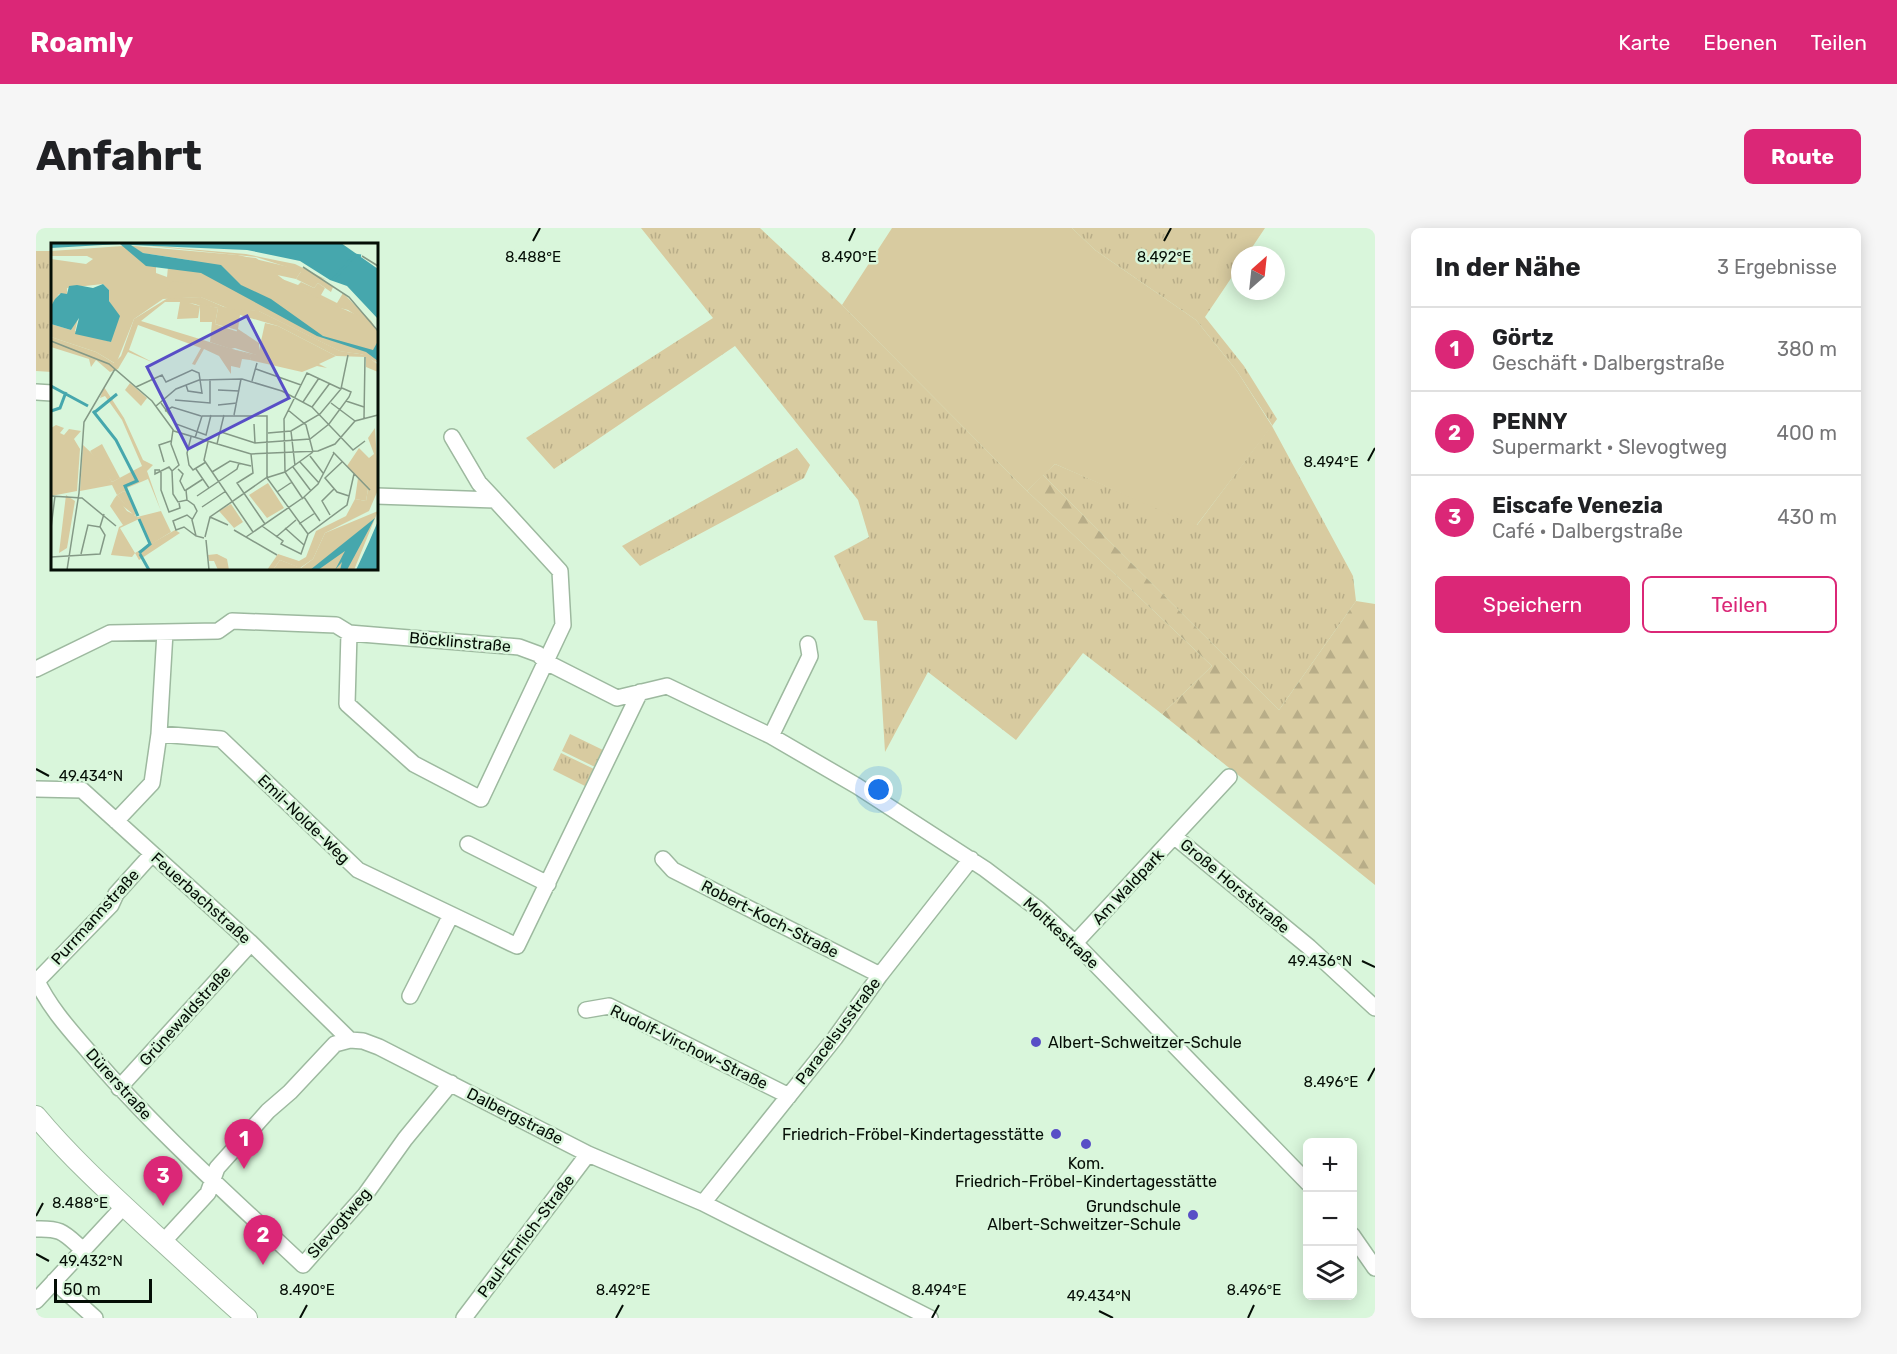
<!DOCTYPE html>
<html lang="de">
<meta charset="utf-8">
<style>
:root{--surface:#fff;--page:#f6f6f6;--text:#202124;--muted:#757577;--line:#e0e0e0;--accent:#db2777}
body{margin:0;font-family:Rubik,sans-serif;background:var(--page);color:var(--text)}
.controls{position:absolute;right:18px;bottom:18px;display:grid;overflow:hidden;border-radius:9px;box-shadow:0 3px 15px #0003}
.controls button{width:54px;height:54px;display:grid;place-items:center;padding:0;border:0;border-bottom:2px solid var(--line);background:var(--surface);color:var(--text);font:30px sans-serif}
.compass{position:absolute;left:1195px;top:18px;width:54px;height:54px;border-radius:50%;background:var(--surface);box-shadow:0 3px 15px #0003;rotate:27deg}
.scale{position:absolute;left:18px;bottom:15px;width:98px;box-sizing:border-box;padding-left:6px;border:3px solid #050e06;border-top:0;font-size:16px;line-height:21px;white-space:nowrap;color:#050e06;-webkit-text-stroke:4px #d9f6db;paint-order:stroke}
.you{position:absolute;left:843px;top:562px;width:21px;height:21px;margin:-15px;border:4px solid #fff;border-radius:50%;background:#1a73e8;box-shadow:0 0 0 9px #1a73e833}
.badge{display:grid;place-items:center;width:39px;height:39px;border-radius:50%;background:var(--accent);color:#fff;font-size:20px;font-weight:700}
.pin{position:absolute;translate:-50% -50px;filter:drop-shadow(0 2px 3px #0008)}
.pin::after{content:'';position:absolute;top:32px;width:21px;height:18px;background:inherit;clip-path:polygon(0 0,100% 0,50% 100%)}
.list{margin:0;padding:0;list-style:none}
h2{display:flex;justify-content:space-between;align-items:center;height:78px;margin:0;padding:0 24px;font-size:26px}
h2 small{font-size:20px;font-weight:400;color:var(--muted)}
.list li{display:grid;grid-template-columns:39px 1fr auto;gap:18px;align-items:center;box-sizing:border-box;height:84px;padding:0 24px;border-top:2px solid var(--line)}
.list b{display:block;font-size:22px;white-space:nowrap}
.list p{margin:0;font-size:20px;white-space:nowrap;color:var(--muted)}
.list em{font-size:20px;font-style:normal;color:var(--muted)}
.actions{display:flex;gap:12px;padding:18px 24px}
.actions a{flex:1;padding:14px 0;border:2px solid var(--accent);border-radius:9px;text-align:center;font-size:21px;color:var(--accent)}
.actions .main{background:var(--accent);color:#fff}
.icon{flex:none;width:33px;height:33px;fill:none;stroke:currentColor;stroke-width:2;stroke-linecap:round;stroke-linejoin:round}
.map{position:relative;flex:none;width:1339px;height:1090px;overflow:hidden;border-radius:9px}
header{display:flex;align-items:center;gap:36px;box-sizing:border-box;height:84px;padding:0 30px;background:var(--accent);color:#fff}
header strong{font-size:28px}
nav{display:flex;gap:33px;margin-inline-start:auto;font-size:21px}
.intro{display:flex;align-items:center;justify-content:space-between;box-sizing:border-box;height:144px;padding:0 36px}
h1{margin:0;font-size:42px}
.button{padding:15px 27px;border-radius:9px;background:var(--accent);color:#fff;font-size:21px;font-weight:700}
main{display:flex;gap:36px;padding:0 36px}
aside{flex:1;background:var(--surface);border-radius:9px;box-shadow:0 3px 15px #0003}
.map>svg:first-child{display:block}
</style>
<header>
<strong>Roamly</strong>
<nav><a>Karte</a><a>Ebenen</a><a>Teilen</a></nav>
</header>
<div class="intro"><h1>Anfahrt</h1><a class="button">Route</a></div>
<main>
<div class="map">
<svg width="1339" height="1090" viewBox="0 0 1339 1090">
<defs>
<pattern id="grass-tufts" width="24" height="20" patternUnits="userSpaceOnUse" patternTransform="scale(1.5)"><rect width="24" height="20" fill="#d8cba0"/><path d="M3 7l-1-3M5 7V3M7 7l1-3M15 17l-1-3M17 17v-4M19 17l1-3" fill="none" stroke="#b8ad88"/></pattern>
<pattern id="forest-firs" width="22" height="20" patternUnits="userSpaceOnUse" patternTransform="scale(1.5)"><rect width="22" height="20" fill="#d8cba0"/><path d="M5 1l3.5 6h-7zM16 11l3.5 6h-7z" fill="#b8ad88"/></pattern>
</defs>
<rect width="100%" height="100%" fill="#d9f6db"/>
<path fill="url(#grass-tufts)" d="M605,0H724L806,77L991,263L1176,438L1126,486L1047,425L980,512L892,444L849,524L841,393L828,392L798,328L833,309L822,272L699,118L518,241L490,210L677,90Z
M1036,0H1229L1211,27H1204V37L1169,89L1208,138L1241,191L1236,198L1317,348L1320,373L1243,482L1007,247L1019,236L1161,297L1236,197L1201,143L1160,92L1059,22Z
M0,23H16V144L0,143Z
M761,220L774,237L768,250L604,338L586,318Z
M534,506L567,522L559,539L526,523Z
M525,525L558,541L549,558L517,542Z"/>
<path fill="url(#forest-firs)" d="M1007,247L1243,482L1320,373L1339,376V657L1126,486L1176,438L991,263Z"/>
<path fill="#d8cba0" d="M856,0H1036L1059,22L1160,92L1201,143L1236,198L1160,298L1019,236L991,263L806,77Z"/>
<g fill="none" stroke-linecap="round" stroke-linejoin="round">
<g stroke="#9db99f" stroke-width="18">
<path id="minor" d="M0,164L16,165
M416,209L443,255L459,272
M313,405L311,476L378,536L445,571L527,397L524,343L459,272L340,268
M0,441L74,405L182,403L196,393L300,397L313,405L483,419L502,426L510,434L581,470L631,458L735,508L821,558L949,641L1002,681L1039,715L1272,955
M123,506L185,511L322,642L481,718L604,464
M735,508L774,428L772,416
M0,561L46,562L215,715L314,812
M80,593L116,555L123,506L129,404
M1139,609L1273,719L1339,780
M432,616L512,656
M627,631L637,642L844,747
M1039,715L1193,549
M0,751C13,779 33,801 53,824C118,901 194,968 267,1037L329,967L369,911L415,855
M1,753L75,677L80,666L116,626
M374,768L415,687
M550,782L573,778L753,868
M83,860L215,715
M667,975L799,810L844,747L935,631
M0,1001C26,1000 28,1005 46,1021
M1316,1007L1339,1040
M127,1014L172,965L181,940L232,883L254,864L299,816L314,812L327,813L343,819L552,926L667,975L894,1090
M18,1053L59,1090
M0,1073L88,978
M428,1090L552,926"/>
</g>
<g stroke="#9db99f" stroke-width="22">
<path id="tertiary" d="M0,888C35,930 75,966 115,1003C147,1032 178,1061 211,1090"/>
</g>
<use href="#minor" stroke="#fff" stroke-width="15"/>
<use href="#tertiary" stroke="#fff" stroke-width="20"/>
</g>
<path fill="none" stroke="#050e06" stroke-width="2" d="M497,13L504,0M813,13L819,0M1128,13L1135,0M1332,233L1339,220M0,541L13,548M1326,733L1339,739M1332,853L1339,840M0,988L7,975M0,1026L13,1033M1063,1083L1077,1090M264,1090L271,1077M580,1090L587,1077M896,1090L903,1077M1212,1090L1218,1077"/>
<g fill="#584ec6" stroke="#d9f6db" stroke-width="2">
<circle cx="1000" cy="814" r="6"/>
<circle cx="1020" cy="906" r="6"/>
<circle cx="1050" cy="916" r="6"/>
<circle cx="1157" cy="987" r="6"/>
</g>
<g text-anchor="middle" dominant-baseline="central" stroke-width="5" stroke-linejoin="round" paint-order="stroke">
<g font-size="16" fill="#050e06" stroke="#d9f6db">
<text transform="translate(424 414) rotate(5)">Böcklinstraße</text>
<text transform="translate(268 591) rotate(44)">Emil-Nolde-Weg</text>
<text transform="translate(1199 658) rotate(40)">Große Horststraße</text>
<text transform="translate(1092 659) rotate(-47)">Am Waldpark</text>
<text transform="translate(165 670) rotate(42)">Feuerbachstraße</text>
<text transform="translate(59 689) rotate(-48)">Purrmannstraße</text>
<text transform="translate(734 691) rotate(27)">Robert-Koch-Straße</text>
<text transform="translate(1025 705) rotate(43)">Moltkestraße</text>
<text transform="translate(149 788) rotate(-48)">Grünewaldstraße</text>
<text transform="translate(802 803) rotate(-53)">Paracelsusstraße</text>
<text transform="translate(653 819) rotate(26)">Rudolf-Virchow-Straße</text>
<text transform="translate(83 856) rotate(48)">Dürerstraße</text>
<text transform="translate(479 888) rotate(27)">Dalbergstraße</text>
<text transform="translate(303 995) rotate(-49)">Slevogtweg</text>
<text transform="translate(490 1008) rotate(-53)">Paul-Ehrlich-Straße</text>
</g>
<g font-size="16" fill="#050e06" stroke="#d9f6db" text-anchor="end">
<text x="1012" y="814" text-anchor="start">Albert-Schweitzer-Schule</text>
<text x="1008" y="906">Friedrich-Fröbel-Kindertagesstätte</text>
<text x="1050" y="935" text-anchor="middle">Kom.<tspan x="1050" dy="18">Friedrich-Fröbel-Kindertagesstätte</tspan></text>
<text x="1145" y="978">Grundschule<tspan x="1145" dy="18">Albert-Schweitzer-Schule</tspan></text>
</g>
</g>
<g transform="translate(15 15)">
<rect width="327" height="327" fill="#d9f6db"/>
<path d="M81,1L195,11L244,21L276,37L205,14ZM150,54L173,64L208,68L289,108L315,112L327,122V129L315,124V114L285,113L227,83L189,72L187,86L208,100V113L181,104L186,87L164,81L167,65L138,60L149,63L147,75L126,76L129,59H114L90,78L201,112L199,117L191,116L189,125L180,123V131L168,113L153,106L144,122L141,121L150,105L87,82L78,107L103,120L77,109L67,126L59,129L45,117L40,124L38,116L0,104V94L45,109L63,120L70,113L83,76L117,55ZM51,201L69,235L61,239L39,208ZM327,235V247L318,268L274,290L262,316L249,325L229,317L222,327H216L227,311L248,318L255,314L265,288L295,273L304,256L315,258L317,246ZM73,248L79,252L86,271L83,272L86,274L110,268L120,289L99,302L88,276L69,285L84,310L81,314L60,312L68,284L72,282L59,263L63,256L68,257L76,268L82,271L66,252ZM166,311L176,316L178,327H167L163,318H158L157,312Z" fill="#d8cba0"/>
<path d="M72,3L105,23V30L116,34L117,24L150,30L315,109L327,122L315,112L289,108L208,68L179,66L150,54L112,56L83,76L65,121L45,109L0,94V81L20,87L27,75L24,88L60,99L66,72L58,58V47L52,41L16,45V51H8L0,63V16L35,21L42,16L36,13H0V8ZM81,3L187,12L251,27L245,36L212,29L247,42L250,39L263,45L267,40L274,45L270,52L286,60L292,50L320,78L327,89L326,102L322,107L272,93L220,56L190,42L170,22L92,10ZM265,59L297,67L312,77L284,72ZM214,80L227,83L285,113L268,121L276,125L266,123L251,129L199,117L200,112L180,106L207,112ZM79,140L96,155L90,163L74,147ZM53,144L73,175L92,217L102,222L96,228L110,268L97,236L76,245L79,252L73,248L66,252L87,275L63,256L66,252L61,242L29,248L32,202L49,218L61,239L91,223L71,177L54,153L49,155ZM5,182L13,185L9,190L13,192L18,186L30,188L23,196L29,206L0,193V185ZM124,287L129,290L88,317L84,310Z" fill="#d8cba0" fill-rule="evenodd"/>
<path d="M180,261L192,279L183,285L168,268Z" fill="#d8cba0"/>
<path d="M81,3L205,15L242,44L320,78L327,89V120L304,107L303,110L289,108L208,68L179,66L150,54H117L126,52L116,47L121,38L141,41L140,14L92,10ZM251,27L267,34L282,44L280,49L267,40L263,45L245,36ZM138,58L167,65L164,81L196,92L194,102L180,106L159,99L161,79H149V63ZM324,185L327,235L320,247L317,246L315,258L304,256L307,235L296,223L308,205L318,215L323,211L317,195ZM9,191L20,196L29,206L26,248L0,253V193ZM217,240L233,265L216,275L198,252ZM15,252L24,258L16,305L8,310ZM327,268L303,327H222L229,317L250,325L262,316L274,290Z" fill="#d8cba0"/>
<path d="M0,0H290L327,26V76L296,43L279,37L249,18L196,7L80,2L92,10L170,22L190,42L220,56L272,93L322,107L327,98V118L315,109L266,93L150,30L95,23L69,1L0,5ZM26,42L42,45L52,41L58,47V58L69,73L60,99L24,91L28,75L20,87L0,81V63L4,56L10,50L16,51L18,43ZM324,275L296,327H289L291,319L284,327L294,308L267,327H259ZM327,278V327H305L318,299Z" fill="#46a7ad"/>
<path fill="none" stroke="#46a7ad" stroke-width="3" d="M282,37L304,12L310,13M0,143L37,163M0,168L9,165L15,149M42,168L65,197L86,238L74,243L87,273M44,169L66,151M88,276L99,301L88,310M89,311L98,327"/>
<path fill="none" stroke="#849986" stroke-width="1.5" d="M311,13L327,23M252,24L298,54L327,88M0,98L58,121L101,158L123,188L200,211L267,208L284,201L304,178L327,172M205,126L250,142M201,138L206,120M85,144L111,132L115,139L141,127L148,130L151,150L137,148L135,142M167,147L188,148M124,157L159,160V136M295,158L313,164M252,159L268,135M110,160L125,181L155,192L160,172M280,160L304,178M167,162L186,160M105,163L125,146L148,137L191,136L231,148L261,164L302,207L314,198M261,164L279,140M237,167L255,182L262,209M114,168L121,164L150,173M183,172L190,136M313,175L314,114M203,181L204,200M122,187L120,201L128,222L121,228L122,251L127,259L136,257L143,262L146,268L141,277L145,293L153,295M240,188L244,223M170,189L204,200L259,196L278,181L298,154L300,149L291,145M217,190L240,188L269,171L290,146L297,112M140,194L136,210L138,222L142,227L155,219M144,195L151,173H216V235L257,291M157,199L153,217L202,289M166,201L173,172M282,209L319,247M200,211L202,230L186,240L214,281M259,213L272,230M113,219L108,202L120,198M249,219L268,240M291,219L274,235L286,249L298,253M242,224L260,248M127,226L132,231L129,238L134,248M145,226L158,245M109,227H104V231L118,224L121,228M110,229V247L118,269L129,265L128,260M161,229L179,218L200,223M226,249L241,239M0,253L31,255L65,283M146,253L186,226L188,220M253,254L269,278M252,256L234,229L233,176L256,130L290,146M136,257L135,247L152,236M151,264L175,248M279,272L271,258L283,246M159,274L177,282M141,276L136,272L122,278L125,287L133,284L145,293M248,281L264,270M211,283L232,298L230,301L250,311L257,291L296,262L303,231M0,285L4,253M234,285L253,302M183,287L226,312M154,294L159,274L215,235L234,229L262,209M195,294L253,254L267,241L283,210M225,294L245,277M155,297L158,327M30,311L37,282L49,284M0,314L49,311L54,292L49,284L53,271M16,327L28,250L33,179L64,126"/>
<path fill="#584ec6" fill-opacity="0.15" stroke="#584ec6" stroke-width="3" d="M196,73L238,155L137,206L96,124Z"/>
<rect width="327" height="327" fill="none" stroke="#050e06" stroke-width="3"/>
</g>
<g font-size="15" text-anchor="middle" fill="#050e06" stroke="#d9f6db" stroke-width="5" stroke-linejoin="round" paint-order="stroke">
<text x="497" y="34">8.488°E</text>
<text x="813" y="34">8.490°E</text>
<text x="1128" y="34">8.492°E</text>
<text x="1295" y="239">8.494°E</text>
<text x="55" y="553">49.434°N</text>
<text x="1284" y="738">49.436°N</text>
<text x="1295" y="859">8.496°E</text>
<text x="44" y="980">8.488°E</text>
<text x="55" y="1038">49.432°N</text>
<text x="271" y="1067">8.490°E</text>
<text x="587" y="1067">8.492°E</text>
<text x="903" y="1067">8.494°E</text>
<text x="1218" y="1067">8.496°E</text>
<text x="1063" y="1073">49.434°N</text>
</g>
</svg>
<div class="controls">
<button>+</button>
<button>−</button>
<button><svg class="icon" aria-label="layers" viewBox="0 0 24 24"><path d="M12 4l9 5-9 5-9-5zM3 14l9 5 9-5"/></svg></button>
</div>
<svg class="compass" viewBox="-18 -18 36 36"><path d="M0-13l5 13h-10z" fill="#e53935"/><path d="M0 13l5-13h-10z" fill="#757577"/></svg>
<div class="scale">50 m</div>
<div class="you"></div>
<div class="pin badge" style="left:208px;top:941px">1</div>
<div class="pin badge" style="left:227px;top:1037px">2</div>
<div class="pin badge" style="left:127px;top:978px">3</div>
</div>
<aside>
<h2>In der Nähe<small>3 Ergebnisse</small></h2>
<ul class="list">
<li><span class="badge">1</span><div><b>Görtz</b><p>Geschäft · Dalbergstraße</p></div><em>380 m</em></li>
<li><span class="badge">2</span><div><b>PENNY</b><p>Supermarkt · Slevogtweg</p></div><em>400 m</em></li>
<li><span class="badge">3</span><div><b>Eiscafe Venezia</b><p>Café · Dalbergstraße</p></div><em>430 m</em></li>
</ul>
<div class="actions"><a class="main">Speichern</a><a>Teilen</a></div>
</aside>
</main>
